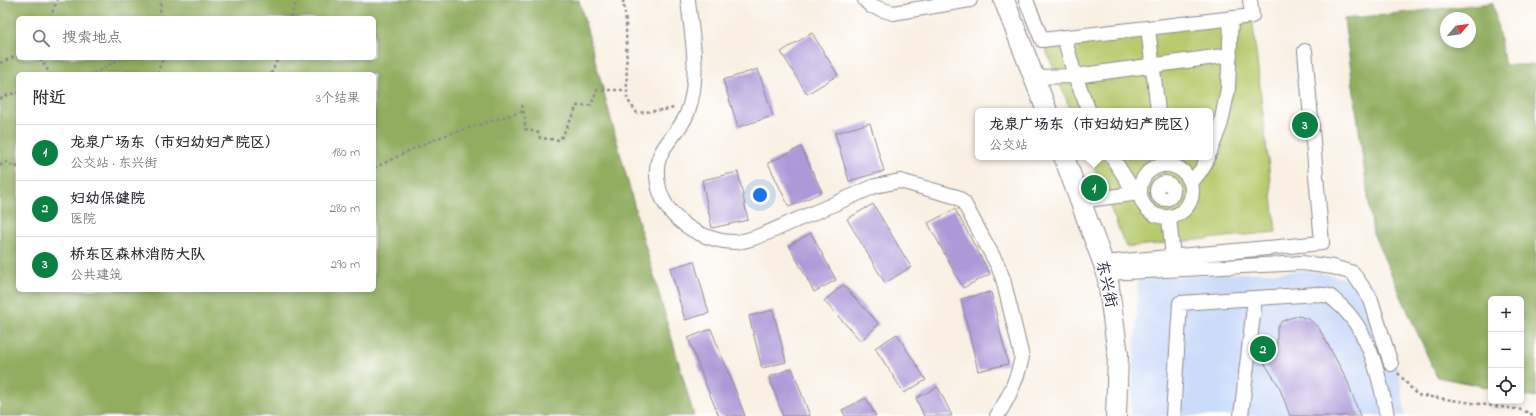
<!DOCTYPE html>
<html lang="zh">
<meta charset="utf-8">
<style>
:root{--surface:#fff;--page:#f2f2f3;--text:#2b2b33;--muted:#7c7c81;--line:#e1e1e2;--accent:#0b8043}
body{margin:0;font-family:"Indie Flower","LXGW WenKai TC",sans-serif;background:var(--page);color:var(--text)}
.controls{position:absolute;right:12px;bottom:12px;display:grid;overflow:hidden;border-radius:6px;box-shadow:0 2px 6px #0003}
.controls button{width:36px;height:36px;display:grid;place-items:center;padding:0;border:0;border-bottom:1px solid var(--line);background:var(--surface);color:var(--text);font:20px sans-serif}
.compass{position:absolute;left:1440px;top:12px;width:36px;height:36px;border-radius:50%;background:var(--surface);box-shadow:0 2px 6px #0003;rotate:61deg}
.you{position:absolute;left:760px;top:195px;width:14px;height:14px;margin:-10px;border:3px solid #fff;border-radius:50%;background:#1a73e8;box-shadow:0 0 0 6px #1a73e833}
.badge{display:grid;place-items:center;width:26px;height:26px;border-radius:50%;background:var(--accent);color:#fff;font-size:13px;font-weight:700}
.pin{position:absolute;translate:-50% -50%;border:2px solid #fff;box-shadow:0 1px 4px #0006}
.popup{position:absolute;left:975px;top:108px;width:238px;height:52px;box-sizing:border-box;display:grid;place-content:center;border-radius:6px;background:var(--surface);filter:drop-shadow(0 1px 3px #0005);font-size:13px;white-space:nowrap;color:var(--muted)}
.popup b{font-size:15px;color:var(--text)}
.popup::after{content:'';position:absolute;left:50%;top:100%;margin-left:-8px;border:8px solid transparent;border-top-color:var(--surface)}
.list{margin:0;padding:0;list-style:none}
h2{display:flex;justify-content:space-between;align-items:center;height:52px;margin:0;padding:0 16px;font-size:17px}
h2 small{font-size:13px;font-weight:400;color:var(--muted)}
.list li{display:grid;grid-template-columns:26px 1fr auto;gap:12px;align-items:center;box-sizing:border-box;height:56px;padding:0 16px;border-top:1px solid var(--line)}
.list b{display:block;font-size:15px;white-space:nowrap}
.list p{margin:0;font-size:13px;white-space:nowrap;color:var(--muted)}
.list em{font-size:13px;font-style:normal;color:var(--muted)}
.icon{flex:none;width:22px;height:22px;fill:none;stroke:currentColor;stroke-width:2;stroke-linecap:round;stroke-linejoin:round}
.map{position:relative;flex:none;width:1536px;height:416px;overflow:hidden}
.search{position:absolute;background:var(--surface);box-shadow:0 2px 6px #0003;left:16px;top:16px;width:360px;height:44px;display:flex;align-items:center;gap:10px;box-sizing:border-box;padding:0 14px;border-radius:6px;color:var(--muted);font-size:15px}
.panel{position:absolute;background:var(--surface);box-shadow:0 2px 6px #0003;left:16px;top:72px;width:360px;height:220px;border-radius:6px}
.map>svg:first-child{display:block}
</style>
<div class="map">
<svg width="1536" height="416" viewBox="0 0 1536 416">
<rect width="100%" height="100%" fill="#fff"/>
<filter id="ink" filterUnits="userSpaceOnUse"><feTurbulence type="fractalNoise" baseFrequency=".025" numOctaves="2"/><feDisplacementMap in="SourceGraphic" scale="8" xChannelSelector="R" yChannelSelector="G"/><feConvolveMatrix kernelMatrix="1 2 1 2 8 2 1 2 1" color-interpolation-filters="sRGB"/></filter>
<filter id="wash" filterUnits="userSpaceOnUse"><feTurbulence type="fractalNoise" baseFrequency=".012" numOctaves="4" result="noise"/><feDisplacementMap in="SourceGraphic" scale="16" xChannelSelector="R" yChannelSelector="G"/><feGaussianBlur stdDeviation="0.9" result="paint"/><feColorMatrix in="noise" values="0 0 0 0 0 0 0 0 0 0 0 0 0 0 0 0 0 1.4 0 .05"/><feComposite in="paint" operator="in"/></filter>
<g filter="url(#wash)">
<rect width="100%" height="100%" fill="#f9f0e3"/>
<path fill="#cbdbf9" d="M1309,271L1374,284L1401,382L1405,416H1131L1137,315L1138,277Z"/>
<path fill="#b7ca6e" stroke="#6c7654" d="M1252,16L1276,232L1126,247L1090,157H1210V111H1071L1042,40Z"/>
<path fill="#91ae61" stroke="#5a684e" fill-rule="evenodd" d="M0,0H579L641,231L694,416H0ZM18,18H374V58H18ZM18,74H374V290H18Z
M1493,3L1505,65H1536V398L1521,395V299H1491V388L1437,377L1373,233L1344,19ZM1446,18H1470V42H1446Z"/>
<g id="blocks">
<path fill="#ae99d8" d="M812,33L838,75L807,94L781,52Z
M758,69L773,116L738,127L723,80Z
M870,123L884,171L849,181L835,133Z
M801,147L822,192L789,207L768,163Z
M738,172L748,220L712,228L702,180Z
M873,204L911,267L885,283L847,219Z
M955,209L990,274L963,288L928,223Z
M811,233L836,280L814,292L789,245Z
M694,261L709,313L685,320L670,268Z
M843,285L879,324L861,341L824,301Z
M991,292L1008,364L978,371L961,299Z
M773,310L786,362L762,368L749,316Z
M1298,316L1309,319L1319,328L1347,380L1360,416H1290L1279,386L1263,361L1277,347V328L1281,322L1290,318Z
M711,329L731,379L745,416H719L707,388L688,338Z
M897,334L926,380L904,393L875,348Z
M792,368L810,416H783L769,377Z
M938,387L952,416H924L916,398Z
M866,398L876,416H845L842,410Z"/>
</g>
</g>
<g filter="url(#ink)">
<use href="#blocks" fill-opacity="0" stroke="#8e898f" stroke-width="1"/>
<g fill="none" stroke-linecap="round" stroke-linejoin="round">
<g stroke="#8e898f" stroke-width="16">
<path id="street" d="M688,0C692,37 701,78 687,114C679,134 658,146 657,169C656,188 664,208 679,220C694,234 722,245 743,241C761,237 778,228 794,221C821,210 848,198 875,186L900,181L957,197L964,203L998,266L1003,279L1022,357C1018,377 1008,399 997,416
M865,0L871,6L893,13L970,0
M1026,0L1042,40L1252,16L1250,0
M1148,28L1158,111
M1064,37L1075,76L1089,111
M1034,77L1075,76L1230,55
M1210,152L1221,123L1228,89L1231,18
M1112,157L1130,185L1140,193
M1140 191a26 26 0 1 1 52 0a26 26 0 1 1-52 0Z
M1157 191a8 8 0 1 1 16 0a8 8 0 1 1-16 0Z
M1191,183L1202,169L1208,157
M1080,201L1140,193
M1169,217L1173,257
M1103,263L1322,243L1305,51
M1107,273L1302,263L1333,267L1353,273L1371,300L1391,364
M1173,416L1180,303L1317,294C1321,295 1325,295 1329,296C1333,298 1337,303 1341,306C1370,333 1380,378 1387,416
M1241,416L1255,298"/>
</g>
<g stroke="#8e898f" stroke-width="22">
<path id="secondary" d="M1004,0L1047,111
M1064,157L1107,273L1118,355L1116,416"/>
</g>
<path stroke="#8e898f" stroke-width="2.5" stroke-dasharray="3 3" stroke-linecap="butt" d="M623,0L626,22L627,99L637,113L670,109L676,107
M50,18L57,0
M160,18L161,0
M290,18L297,0
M40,58L50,74
M0,63L18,55
M93,74L121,58
M157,74L163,58
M271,74L278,58
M0,99L10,94L18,93
M522,105L525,119V129L539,133L540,138L560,140L574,114L576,106L591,105L597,90H626
M0,164L1,165L7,162L11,165L18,167
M1163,165L1166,183
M374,168L421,145L443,136L524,111
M1173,190L1181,189
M1398,373L1417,395L1522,410L1535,416"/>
<use href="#street" stroke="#fff" stroke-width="14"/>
<use href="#secondary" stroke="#fff" stroke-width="20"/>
</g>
</g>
<g text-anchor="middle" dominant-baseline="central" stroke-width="3" stroke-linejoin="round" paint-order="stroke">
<g font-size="16" fill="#22223b" stroke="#fff">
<text transform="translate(1106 284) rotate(78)">东兴街</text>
</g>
</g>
</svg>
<div class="controls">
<button>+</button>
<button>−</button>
<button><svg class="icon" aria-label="locate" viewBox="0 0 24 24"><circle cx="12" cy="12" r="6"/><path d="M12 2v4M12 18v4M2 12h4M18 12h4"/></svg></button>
</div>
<svg class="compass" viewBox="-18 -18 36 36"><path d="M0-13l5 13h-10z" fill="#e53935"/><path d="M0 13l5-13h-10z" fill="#7c7c81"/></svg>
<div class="you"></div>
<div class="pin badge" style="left:1094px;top:188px">1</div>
<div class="popup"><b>龙泉广场东（市妇幼妇产院区）</b>公交站</div>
<div class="pin badge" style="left:1263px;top:349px">2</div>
<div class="pin badge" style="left:1305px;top:125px">3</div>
<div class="search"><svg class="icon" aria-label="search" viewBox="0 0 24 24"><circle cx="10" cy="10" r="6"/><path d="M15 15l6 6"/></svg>搜索地点</div>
<section class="panel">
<h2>附近<small>3个结果</small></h2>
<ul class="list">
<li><span class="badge">1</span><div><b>龙泉广场东（市妇幼妇产院区）</b><p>公交站 · 东兴街</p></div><em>180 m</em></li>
<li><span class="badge">2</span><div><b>妇幼保健院</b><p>医院</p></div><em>280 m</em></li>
<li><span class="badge">3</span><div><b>桥东区森林消防大队</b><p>公共建筑</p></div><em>290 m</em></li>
</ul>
</section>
</div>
